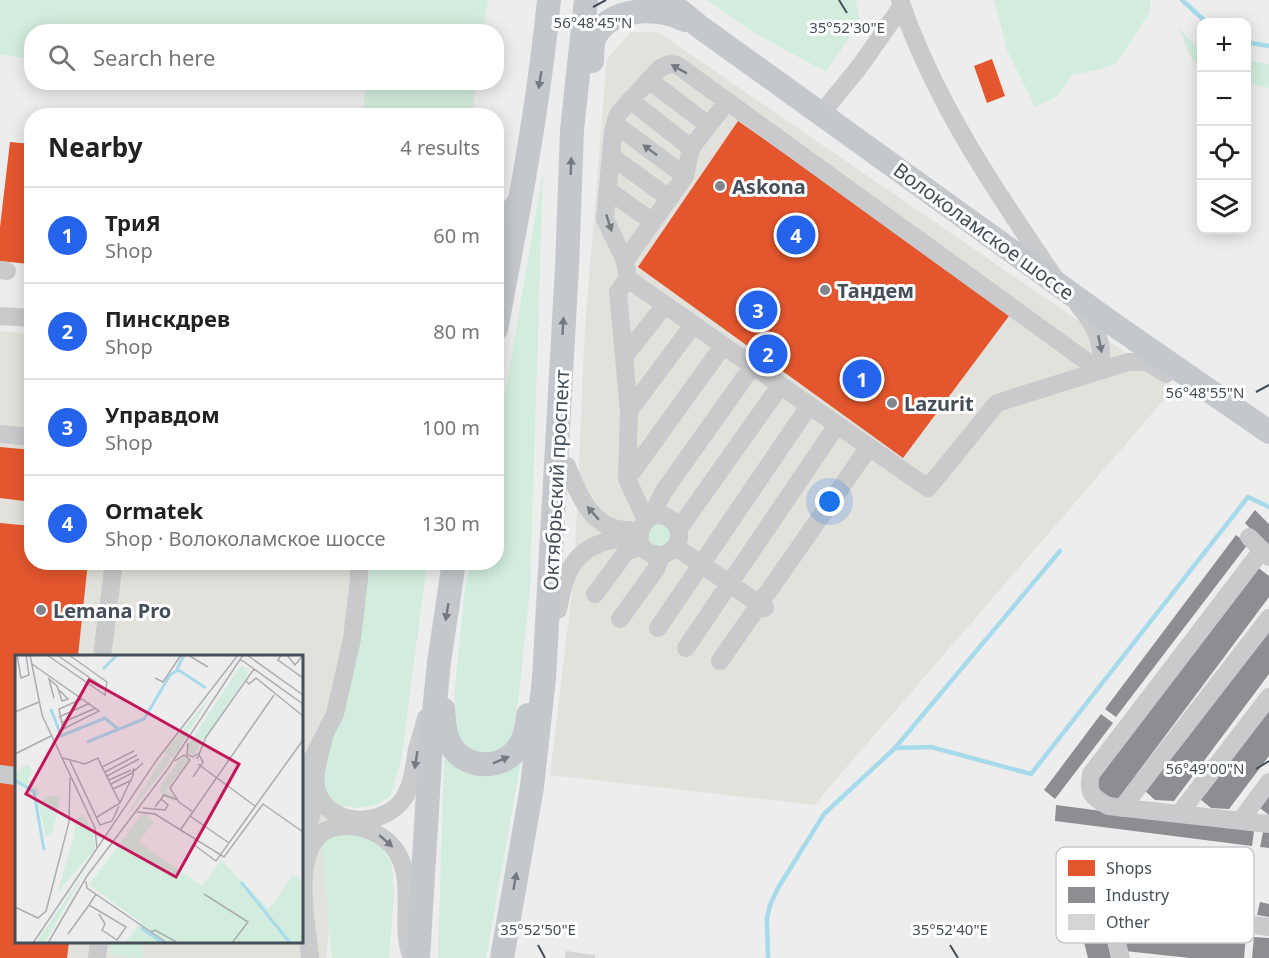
<!DOCTYPE html>
<meta charset="utf-8">
<style>
:root{--surface:#fff;--page:#f6f6f6;--text:#222;--muted:#767676;--line:#e0e0e0;--accent:#2563eb}
body{margin:0;font-family:"Noto Sans",sans-serif;background:var(--page);color:var(--text)}
.controls{position:absolute;right:18px;top:18px;display:grid;overflow:hidden;border-radius:12px;box-shadow:0 3px 15px #0003}
.controls button{width:54px;height:54px;display:grid;place-items:center;padding:0;border:0;border-bottom:2px solid var(--line);background:var(--surface);color:var(--text);font:30px sans-serif}
.you{position:absolute;left:830px;top:502px;width:21px;height:21px;margin:-15px;border:4px solid #fff;border-radius:50%;background:#1a73e8;box-shadow:0 0 0 9px #1a73e833}
.badge{display:grid;place-items:center;width:39px;height:39px;border-radius:50%;background:var(--accent);color:#fff;font-size:20px;font-weight:700}
.pin{position:absolute;translate:-50% -50%;border:3px solid #fff;box-shadow:0 2px 6px #0006}
.list{margin:0;padding:0;list-style:none}
h2{display:flex;justify-content:space-between;align-items:center;height:78px;margin:0;padding:0 24px;font-size:26px}
h2 small{font-size:20px;font-weight:400;color:var(--muted)}
.list li{display:grid;grid-template-columns:39px 1fr auto;gap:18px;align-items:center;box-sizing:border-box;height:96px;padding:0 24px;border-top:2px solid var(--line)}
.list b{display:block;font-size:22px;white-space:nowrap}
.list p{margin:0;font-size:20px;white-space:nowrap;color:var(--muted)}
.list em{font-size:20px;font-style:normal;color:var(--muted)}
.icon{flex:none;width:33px;height:33px;fill:none;stroke:currentColor;stroke-width:2;stroke-linecap:round;stroke-linejoin:round}
.map{position:relative;flex:none;width:1269px;height:958px;overflow:hidden}
.search{position:absolute;background:var(--surface);box-shadow:0 3px 15px #0003;left:24px;top:24px;width:480px;height:66px;display:flex;align-items:center;gap:15px;box-sizing:border-box;padding:0 21px;border-radius:24px;color:var(--muted);font-size:22px}
.panel{position:absolute;background:var(--surface);box-shadow:0 3px 15px #0003;left:24px;top:108px;width:480px;height:462px;border-radius:24px}
.map>svg:first-child{display:block}
</style>
<div class="map">
<svg width="1269" height="958" viewBox="0 0 1269 958">
<rect width="100%" height="100%" fill="#eeeded"/>
<path fill="#e3e1db" fill-rule="evenodd" d="M631,32H658L1175,387L814,805L550,775L574,575L585,326L607,59Z
M0,331L31,334L32,562L370,563L326,958H0ZM16,656H302V942H16Z"/>
<path fill="#d2eddd" d="M0,0H488L483,31L32,32L31,58L0,55Z
M707,0H856L860,22L826,72L756,34Z
M994,0H1151L1149,13L1116,64L1097,70L1072,75L1058,96L1035,107L1007,50Z
M1178,27L1201,52V66L1193,61Z
M1247,60L1269,64V88L1247,82Z
M282,83L476,82V83L472,115L363,116L365,90Z
M543,172L530,589L518,702L512,738L501,750L488,754H473L460,741L454,724L455,687L465,589L470,563L496,562L497,434L508,377Z
M664,524L672,533L669,544L654,549L645,535L651,525Z
M371,563H427L401,761L390,797C365,812 344,812 322,792L327,752L356,658Z
M444,758C480,781 485,778 521,760L486,958H438Z
M335,832L363,837L382,848L392,864L394,895L389,958H332L322,851L324,842Z
M112,942H144L142,958L110,955Z"/>
<path fill="#e4572e" d="M992,59L1005,96L987,103L974,66Z
M738,121L1012,312L903,458L638,267Z
M10,142L32,144V287H27L29,264L0,261V227Z
M0,447L32,450V502L0,498Z
M0,523L32,526V562H88L78,656H16V768L0,766Z
M0,780L16,782V942H69L67,958H0Z"/>
<path fill="#8d8d92" d="M1255,510L1269,524V548L1245,523Z
M1236,535L1248,544L1116,717L1105,709Z
M1256,566L1269,576V597L1115,803L1092,786Z
M1269,628V674L1174,801L1155,800L1144,790Z
M1269,707V756L1229,809L1211,808L1200,799Z
M1101,714L1113,723L1055,799L1044,790Z
M1269,791V815L1257,806Z
M1056,805L1254,831L1252,846L1055,821Z
M1263,832H1269V848L1260,847Z
M1080,879L1253,899L1250,914L1113,902L1105,898L1099,903L1111,958H1088L1075,906Z
M1260,902L1269,904V917L1257,915Z
M1128,922L1246,935L1244,958H1190L1125,951Z
M1254,937L1269,938V958H1252Z"/>
<g fill="none" stroke-linecap="round" stroke-linejoin="round">
<path stroke="#a7daea" stroke-width="4.5" d="M1182,0L1206,22
M1246,42L1269,46
M895,748L931,747L1031,774L1248,497L1269,507
M768,958L767,918L770,905L778,888L824,814L895,748L1060,551"/>
</g>
<path fill="#d4d4d6" d="M566,951L595,955V958H565Z"/>
<g fill="none" stroke-linecap="round" stroke-linejoin="round">
<path stroke="#c8cacc" stroke-width="18" d="M900,0C934,100 994,189 1053,275
M649,80L708,125
M630,100L691,148
M821,114L860,66L902,6
M615,124L685,176
M611,156L669,198
M608,190L653,222
M496,242L501,219L521,195
M625,261L605,219L613,132L618,114L660,68L669,64L677,65L1100,371
M0,270L7,271
M628,279L618,292L629,411L627,479L646,520
M1078,305C1096,326 1105,344 1100,371
M0,316L32,318
M624,357L665,305
M629,411L693,325
M0,434L32,437
M869,447L928,488L997,403L1128,362H1147L1166,374
M567,466C578,495 594,532 629,530
M627,479L723,346
M651,517L664,491L752,367
M678,530L780,386
M1249,537L1269,557
M676,547L765,608
M1262,550L1091,774C1087,793 1092,797 1108,806L1269,824
M595,594L626,552L642,546
M558,610C561,596 563,581 570,569C583,545 614,534 640,541
M620,619L656,569L661,555C671,553 679,546 679,536C679,529 676,523 670,519C643,500 622,555 661,555
M658,628L809,406
M686,648L837,425
M102,656L114,562
M720,661L869,447L628,279L625,261L685,176L691,148L726,103
M324,737C321,752 313,772 316,787C325,828 383,829 404,798C413,783 414,766 417,749C420,739 423,729 426,718
M0,774L16,776
M302,776L305,773L335,714L352,639L359,579V562
M302,791C315,803 315,820 302,831
M1122,808L1269,618
M1179,814L1269,697
M1240,821L1269,782
M97,958L99,942
M310,958C307,919 284,823 349,826C367,827 386,836 396,851C417,882 398,924 412,958
M1121,958L1111,923L1115,914L1129,910L1269,927"/>
<path stroke="#c4c7cb" stroke-width="24" d="M667,0L700,27L1113,324L1269,432
M592,61C592,53 592,44 595,37C611,6 658,7 685,20
M496,329C517,219 538,111 549,0
M443,709C444,720 444,732 449,742C463,771 506,772 521,743C526,735 527,724 528,715
M418,958L431,743L439,662L454,562
M502,958L532,787L544,678L567,267L572,130L586,0"/>
</g>
<defs><path id="oneway-solid" d="M-6-.8H1V-3.2L6.5 0L1 3.2V.8H-6Z" transform="scale(1.5)"/></defs>
<g fill="#737a81">
<use href="#oneway-solid" transform="translate(679 69) rotate(-151)"/>
<use href="#oneway-solid" transform="translate(650 150) rotate(-143)"/>
<use href="#oneway-solid" transform="translate(609 223) rotate(72)"/>
<use href="#oneway-solid" transform="translate(1100 344) rotate(79)"/>
<use href="#oneway-solid" transform="translate(593 513) rotate(-131)"/>
<use href="#oneway-solid" transform="translate(416 760) rotate(99)"/>
<use href="#oneway-solid" transform="translate(386 841) rotate(41)"/>
</g>
<g fill="#717981">
<use href="#oneway-solid" transform="translate(540 80) rotate(99)"/>
<use href="#oneway-solid" transform="translate(571 166) rotate(-88)"/>
<use href="#oneway-solid" transform="translate(563 326) rotate(-87)"/>
<use href="#oneway-solid" transform="translate(447 612) rotate(99)"/>
<use href="#oneway-solid" transform="translate(501 760) rotate(-23)"/>
<use href="#oneway-solid" transform="translate(515 881) rotate(-80)"/>
</g>
<path fill="none" stroke="#454f59" stroke-width="2" d="M839,0L847,13M593,7L606,0M1256,392L1269,385M1256,769L1269,761M538,945L545,958M950,945L958,958"/>
<g fill="#80868d" stroke="#fff" stroke-width="2">
<circle cx="720" cy="186" r="6"/>
<circle cx="825" cy="290" r="6"/>
<circle cx="892" cy="403" r="6"/>
<circle cx="41" cy="610" r="6"/>
</g>
<g text-anchor="middle" dominant-baseline="central" stroke-width="6" stroke-linejoin="round" paint-order="stroke">
<g font-size="20" font-weight="bold" fill="#454f59" stroke="#fff" text-anchor="start">
<text x="732" y="186">Askona</text>
<text x="837" y="290">Тандем</text>
<text x="904" y="403">Lazurit</text>
<text x="53" y="610">Lemana Pro</text>
</g>
<g font-size="20" fill="#454f59" stroke="#fff">
<text transform="translate(984 231) rotate(36)">Волоколамское шоссе</text>
<text transform="translate(556 480) rotate(-87)">Октябрьский проспект</text>
</g>
</g>
<g transform="translate(15 655)">
<rect width="288" height="288" fill="#eeeded"/>
<path d="M226,10L233,14L232,21L178,101L173,99V90ZM195,42L158,103L149,98ZM149,101L154,102L155,106L108,166ZM167,102L174,105L151,135L162,144L159,146L147,142L144,132ZM14,110L17,118L13,124L24,136L23,141L0,122L6,112ZM33,141H46L37,177L31,182L23,148ZM68,159L79,178L80,194L42,238L59,182L60,166ZM131,159L139,166L124,187L187,231L206,205L254,254L278,220L288,227V288H110L126,267L74,230L125,161ZM73,212L30,287L24,288L23,285Z" fill="#d2eddd"/>
<path fill="none" stroke="#a7daea" stroke-width="3" d="M169,0L162,14L191,33M88,14L102,0M36,54L46,81L90,63L103,74M72,87L129,64L155,20L163,15M0,125L19,137L29,195M226,227L275,288M126,273L148,288"/>
<path fill="none" stroke="#aaaeb2" stroke-width="1.5" d="M2,0L6,23L14,20L11,0M15,0L27,60L80,173L82,194M32,0L90,40L92,27L54,0M42,0L91,34M173,0L193,12M232,0L288,40M266,0L263,5L288,23M272,0L280,10L288,0M225,4L288,49M17,9L84,56L48,74M33,23L42,31L47,46L53,44L44,35M140,23L148,27L166,0M34,24L39,43M231,26L234,29L241,23L288,61M0,57L24,47M44,62L75,48M46,68L81,53M48,74L44,54L67,44M173,88L172,100L178,102L182,99M0,99L36,81M48,103L70,109L83,103L87,112M182,104L191,82L239,14M55,106L85,170L97,166L104,151M160,106L169,100L175,105L155,133L164,147L178,157M183,109L240,151M119,113L117,118L128,108M90,117L122,100M92,121L124,104M178,122L188,107L183,98M94,125L116,115M96,129L117,118M98,134L117,125M105,148L119,118M140,152L149,140L163,145M128,153L150,155L153,150L146,144M122,157L140,159L209,202L248,149L288,177M175,161L214,188M82,162L105,148L87,112L119,96M166,174L259,40M178,189L201,206L288,85M71,226L72,233L152,288M81,239L74,250L111,272L102,285L87,275L90,269L84,259M189,239L233,267L217,288M0,252L23,263L31,256L54,167L55,123M136,277L140,275L163,288M53,279L74,250M18,288L141,106L223,0M33,288L72,221L152,115L228,0"/>
<path fill="#c2185b" fill-opacity="0.15" stroke="#c2185b" stroke-width="3" d="M74,25L224,109L161,222L11,139Z"/>
<rect width="288" height="288" fill="none" stroke="#454f59" stroke-width="3"/>
</g>
<rect x="1056" y="847" width="198" height="96" rx="9" fill="#fff" stroke="#c7cacd" stroke-width="1.5"/>
<rect x="1068" y="860" width="27" height="16" fill="#e4572e"/>
<rect x="1068" y="887" width="27" height="16" fill="#8d8d92"/>
<rect x="1068" y="914" width="27" height="16" fill="#d4d4d6"/>
<g font-size="16" fill="#454f59">
<text x="1106" y="874">Shops</text>
<text x="1106" y="901">Industry</text>
<text x="1106" y="928">Other</text>
</g>
<g font-size="15" text-anchor="middle" fill="#454f59" stroke="#fff" stroke-width="6" stroke-linejoin="round" paint-order="stroke">
<text x="593" y="28">56°48'45"N</text>
<text x="847" y="33">35°52'30"E</text>
<text x="1205" y="398">56°48'55"N</text>
<text x="1205" y="774">56°49'00"N</text>
<text x="538" y="935">35°52'50"E</text>
<text x="950" y="935">35°52'40"E</text>
</g>
</svg>
<div class="controls">
<button>+</button>
<button>−</button>
<button><svg class="icon" aria-label="locate" viewBox="0 0 24 24"><circle cx="12" cy="12" r="6"/><path d="M12 2v4M12 18v4M2 12h4M18 12h4"/></svg></button>
<button><svg class="icon" aria-label="layers" viewBox="0 0 24 24"><path d="M12 4l9 5-9 5-9-5zM3 14l9 5 9-5"/></svg></button>
</div>
<div class="you"></div>
<div class="pin badge" style="left:862px;top:379px">1</div>
<div class="pin badge" style="left:768px;top:354px">2</div>
<div class="pin badge" style="left:758px;top:310px">3</div>
<div class="pin badge" style="left:796px;top:235px">4</div>
<div class="search"><svg class="icon" aria-label="search" viewBox="0 0 24 24"><circle cx="10" cy="10" r="6"/><path d="M15 15l6 6"/></svg>Search here</div>
<section class="panel">
<h2>Nearby<small>4 results</small></h2>
<ul class="list">
<li><span class="badge">1</span><div><b>ТриЯ</b><p>Shop</p></div><em>60 m</em></li>
<li><span class="badge">2</span><div><b>Пинскдрев</b><p>Shop</p></div><em>80 m</em></li>
<li><span class="badge">3</span><div><b>Управдом</b><p>Shop</p></div><em>100 m</em></li>
<li><span class="badge">4</span><div><b>Ormatek</b><p>Shop · Волоколамское шоссе</p></div><em>130 m</em></li>
</ul>
</section>
</div>
